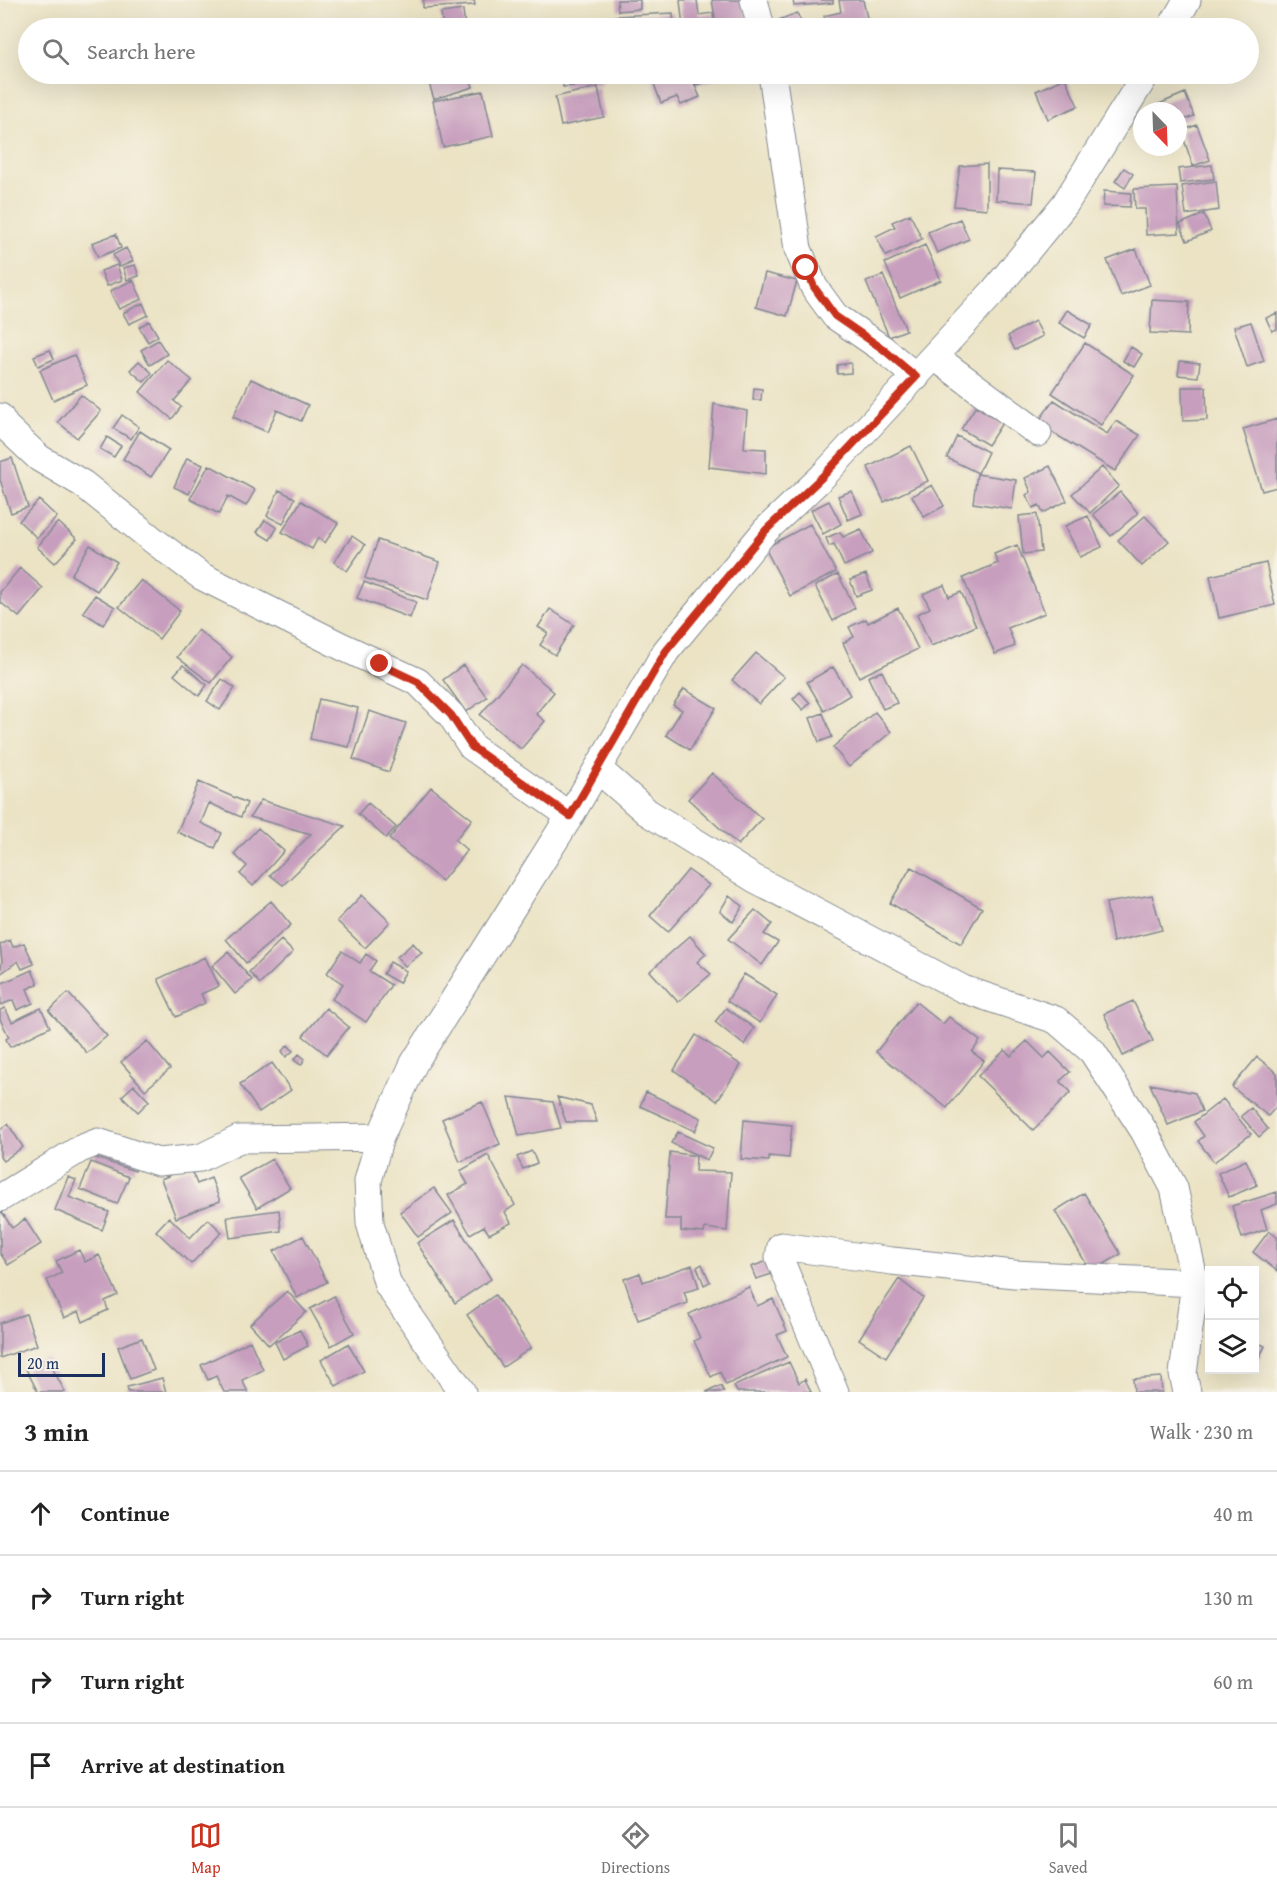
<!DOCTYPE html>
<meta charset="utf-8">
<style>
:root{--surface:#fff;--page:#f2f2f2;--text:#222;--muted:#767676;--line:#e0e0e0;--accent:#c8321e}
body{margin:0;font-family:"Gentium Book Plus",serif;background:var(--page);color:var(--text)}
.controls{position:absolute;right:18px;bottom:18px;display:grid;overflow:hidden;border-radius:0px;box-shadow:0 6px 24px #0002}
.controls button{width:54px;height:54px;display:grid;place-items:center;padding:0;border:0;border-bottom:2px solid var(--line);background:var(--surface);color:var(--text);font:30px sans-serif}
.compass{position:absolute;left:1133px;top:102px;width:54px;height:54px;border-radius:50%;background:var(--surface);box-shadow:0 6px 24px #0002;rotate:157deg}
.scale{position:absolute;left:18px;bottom:15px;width:87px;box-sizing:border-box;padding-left:6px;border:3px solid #1b2f5e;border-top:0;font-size:16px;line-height:21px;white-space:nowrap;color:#1b2f5e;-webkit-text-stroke:4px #f7f3e8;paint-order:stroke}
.stop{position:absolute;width:18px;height:18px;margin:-14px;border:4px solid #c8321e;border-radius:50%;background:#fff}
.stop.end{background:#c8321e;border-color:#fff;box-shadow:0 2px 6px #0008}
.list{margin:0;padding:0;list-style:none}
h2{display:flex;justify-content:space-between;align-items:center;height:78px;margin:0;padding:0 24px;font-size:26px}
h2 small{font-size:20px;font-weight:400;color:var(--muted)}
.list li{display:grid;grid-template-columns:39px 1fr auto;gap:18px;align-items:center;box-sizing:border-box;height:84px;padding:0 24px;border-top:2px solid var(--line)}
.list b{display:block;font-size:22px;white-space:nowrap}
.list em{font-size:20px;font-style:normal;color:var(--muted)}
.icon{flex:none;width:33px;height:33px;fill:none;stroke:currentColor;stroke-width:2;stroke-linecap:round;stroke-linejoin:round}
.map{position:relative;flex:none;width:1277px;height:1392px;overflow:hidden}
.search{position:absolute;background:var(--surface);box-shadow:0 6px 24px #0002;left:18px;right:18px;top:18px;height:66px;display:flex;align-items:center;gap:15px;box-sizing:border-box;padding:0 21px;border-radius:33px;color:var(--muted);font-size:22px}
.sheet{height:414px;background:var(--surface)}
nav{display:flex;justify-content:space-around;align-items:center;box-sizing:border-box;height:84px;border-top:2px solid var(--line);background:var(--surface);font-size:16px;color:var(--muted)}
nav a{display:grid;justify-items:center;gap:3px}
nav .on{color:var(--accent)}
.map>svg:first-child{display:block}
</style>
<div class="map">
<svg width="1277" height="1392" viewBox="0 0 1277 1392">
<rect width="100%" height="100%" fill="#f7f3e8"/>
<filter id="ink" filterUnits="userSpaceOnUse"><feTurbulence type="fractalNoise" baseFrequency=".0167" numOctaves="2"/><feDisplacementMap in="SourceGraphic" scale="12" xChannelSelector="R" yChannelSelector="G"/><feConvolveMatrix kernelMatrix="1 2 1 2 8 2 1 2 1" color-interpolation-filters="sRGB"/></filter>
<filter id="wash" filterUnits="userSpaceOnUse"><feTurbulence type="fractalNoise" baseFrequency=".008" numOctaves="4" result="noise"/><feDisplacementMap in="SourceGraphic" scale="24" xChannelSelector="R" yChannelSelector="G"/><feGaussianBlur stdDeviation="1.35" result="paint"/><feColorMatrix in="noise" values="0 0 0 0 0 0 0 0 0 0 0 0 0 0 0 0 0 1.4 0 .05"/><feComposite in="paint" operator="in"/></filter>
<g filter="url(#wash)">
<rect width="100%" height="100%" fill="#ebe3c4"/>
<g id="blocks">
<path fill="#c79ebe" d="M423,0H474L475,5L423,8Z
M617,0H640V9L618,11Z
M680,0H697L699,15L713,13L714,28H683Z
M712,0H744L748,28H717Z
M793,0H833V3L794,6Z
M839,0H863L869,27L827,28L824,16L841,12Z
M463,10L465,27L443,28L441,13Z
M673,13L674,28H616L615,16Z
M797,13L804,28H782L779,20Z
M426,74H469L473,87L434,99Z
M472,74H488V80H472Z
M562,74H600L601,84L563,87Z
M672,74H690L700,97L681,105L677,97L661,103L653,81Z
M693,74H727V76L696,85Z
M1065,78L1078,106L1048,119L1036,91Z
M598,87L604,117L561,126L555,97Z
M483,91L493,136L443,147L433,101Z
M1185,93L1194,116L1178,122V111H1154L1152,107Z
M1197,125L1210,160L1193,166L1181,131Z
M987,164V209L954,206L960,166Z
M1212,165L1214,179L1180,183L1178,169Z
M1124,168L1133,174L1125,188L1115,181Z
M997,170L1036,172L1033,203L996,200Z
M1216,181L1219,210L1186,215L1182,186Z
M1177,187L1179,233L1146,235L1145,209H1135L1134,189Z
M1104,191L1131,193L1130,207L1103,206Z
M910,214L922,239L886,256L876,236L895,227L892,222Z
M1204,214L1211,231L1187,241L1180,224Z
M960,219L969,239L937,253L928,232Z
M116,234L121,248L98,257L92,243Z
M925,245L941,280L900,298L885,263Z
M126,248L133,261L120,267L113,255Z
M1136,249L1150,285L1121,296L1107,260Z
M117,265L122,280L107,286L101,271Z
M135,265L139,276L127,280L123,268Z
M765,273L797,281L787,316L756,307Z
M883,275L906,330L889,337L866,282Z
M133,280L142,299L119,309L110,291Z
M1152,300L1189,302L1188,335L1150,333Z
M143,303L148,315L129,324L123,313Z
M1067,310L1092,325L1084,338L1059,323Z
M1277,313V329L1272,331L1266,318Z
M149,321L158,336L148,342L139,327Z
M1035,321L1043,336L1015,350L1008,336Z
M1251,322L1264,361L1247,367L1234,327Z
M158,340L167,354L150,365L141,350Z
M1085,343L1134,375L1101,425L1052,393Z
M1131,347L1142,354L1134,367L1123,361Z
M50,350L54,359L38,366L34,356Z
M74,355L87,385L53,400L40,370Z
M167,360L192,380L174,401L181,407L172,419L140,392Z
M139,361L152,373L144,382L130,370Z
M1180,361L1200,363L1198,377L1178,375Z
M851,363V373L837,374V365Z
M251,379L308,405L301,421L277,410L267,432L233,417Z
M1182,387H1206L1207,420L1183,421Z
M754,388L762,389L761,400H753Z
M81,395L101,411L77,438L58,422Z
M1054,400L1107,434L1116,421L1140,435L1115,471L1037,423Z
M714,404L747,411L744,448L766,449V474L709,467Z
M976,406L1002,423L988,445L961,429Z
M122,415L139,427L131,439L113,428Z
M1277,419V487L1262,491L1243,429Z
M140,431L169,450L151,477L123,459Z
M957,436L988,452L978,473L947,458Z
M107,437L121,446L114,457L100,449Z
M911,446L928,481L884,502L868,467Z
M12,458L28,507L11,513L0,480V462Z
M187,458L203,465L189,494L174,487Z
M209,465L255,490L246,506L228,496L219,514L190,499Z
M1050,466L1067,501L1043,513L1039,505L1033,508L1026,495L1031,492L1025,478Z
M1102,467L1119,486L1090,513L1072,494Z
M977,474L1016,480L1012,509L973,503Z
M932,485L944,506L924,517L912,496Z
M279,490L295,498L283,524L267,516Z
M852,491L862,514L848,520L838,496Z
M1120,492L1138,513L1111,536L1093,514Z
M39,500L57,517L37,538L19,521Z
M301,501L338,523L325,543L318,538L312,549L282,532Z
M829,501L841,524L823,534L811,510Z
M1037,514L1041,552L1023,554L1019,516Z
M1088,516L1102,547L1080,557L1065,526Z
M1145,516L1169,541L1142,566L1118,540Z
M265,520L277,528L270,540L257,532Z
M58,522L77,539L55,563L37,547Z
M810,524L836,572L790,596L765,548Z
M861,529L872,553L844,566L834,544L829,546L826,538L840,532L843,537Z
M352,536L365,545L347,571L334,562Z
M378,540L440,562L427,600L365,578Z
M90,545L117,562L97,591L71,575Z
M1017,545L1045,613L1008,628L1015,646L995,654L963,578L998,563L994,554Z
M1266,563L1275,605L1219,618L1210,576Z
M20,568L43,588L19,617L0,602V592Z
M838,574L855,608L833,621L815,586Z
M866,574L872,590L856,596L850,580Z
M141,580L180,611L159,639L119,607Z
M364,582L416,602L410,618L357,598Z
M944,585L949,597L961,592L976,626L931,646L917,614L930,608L923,594Z
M95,595L115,607L103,625L83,612Z
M898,608L918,649L859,677L843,643L854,637L849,627L866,619L868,623Z
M550,609L574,625L555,655L540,645L548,633L538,627Z
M198,630L232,657L211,683L177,657Z
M756,653L784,677L759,704L732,680Z
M183,665L207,685L199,696L174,675Z
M463,665L487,697L466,712L443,680Z
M522,665L554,692L536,714L545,721L521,749L480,715Z
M833,667L850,695L824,711L807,682Z
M882,671L897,703L883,709L868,677Z
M222,679L235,688L220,710L207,701Z
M684,689L716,708L690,750L666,735L682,710L673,705Z
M800,692L810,703L803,710L793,699Z
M319,699L358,708L349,747L310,739Z
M369,711L406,723L389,772L353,759Z
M875,712L891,732L849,767L833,747Z
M823,713L832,737L819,742L810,718Z
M712,773L762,819L738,845L688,799Z
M199,782L247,803L241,817L209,803L201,823L222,833L215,848L177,832Z
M431,787L472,819L455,840L467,850L442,881L389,839Z
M261,800L345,826L283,885L270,875L311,834L250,817Z
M368,803L396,827L386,838L358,814Z
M258,828L284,851L253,886L240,874L247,866L234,854Z
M911,867L982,908L961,944L890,903Z
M688,870L709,885L668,932L650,916Z
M362,895L390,922L365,948L337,921Z
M1152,895L1162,930L1113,942L1106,903Z
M729,896L743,906L733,922L720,911Z
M271,901L291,925L246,963L226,939Z
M755,910L772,924L764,934L778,942L762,965L728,939Z
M690,936L706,954L697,962L711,974L678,1002L650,971Z
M10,940L13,947L24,943L34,964L22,969L18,961L0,974L2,961L0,945Z
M281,940L293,952L260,984L249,972Z
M413,943L422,953L405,966L397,957Z
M342,951L360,963L366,954L376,961L369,971L391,985L366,1022L332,999L343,984L327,973Z
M228,952L252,980L235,994L212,966Z
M205,957L219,986L201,994L205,1003L176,1017L158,979Z
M390,962L406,971L399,983L383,974Z
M32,970L38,984L27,989L33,1003L17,1010L13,1000L1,1005L0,984Z
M744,974L777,995L760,1023L727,1001Z
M68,993L107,1036L87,1053L49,1011Z
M1133,1001L1153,1041L1123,1056L1104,1014Z
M916,1002L943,1024L949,1017L980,1041L972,1052L984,1061L947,1108L876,1052Z
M5,1008L12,1022L41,1008L50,1027L10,1047L6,1039L9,1037L0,1019V1010Z
M326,1008L349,1027L327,1055L303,1036Z
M726,1008L754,1028L744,1045L715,1022Z
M696,1035L741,1065L717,1101L674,1070Z
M147,1041L170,1069L145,1090L121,1062Z
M1027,1041L1044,1058L1050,1052L1070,1072L1060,1081L1071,1092L1033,1130L978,1076L1005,1050L1011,1056Z
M288,1045L293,1051L286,1057L282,1051Z
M299,1054L305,1059L301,1065L294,1060Z
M1257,1057L1277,1073V1106L1268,1116L1232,1087Z
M272,1063L291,1090L259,1112L240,1084Z
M1150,1084L1195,1093L1202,1111L1168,1125Z
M134,1085L149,1101L138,1112L122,1096Z
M646,1092L701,1118L695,1131L640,1106Z
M509,1097L553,1102L561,1128L519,1136Z
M557,1097L591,1105L597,1122H566Z
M1223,1099L1251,1134L1214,1162L1198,1141L1204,1136L1194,1122Z
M482,1102L500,1144L460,1162L442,1119Z
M1251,1108L1268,1129L1259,1137L1241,1116Z
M744,1120L792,1125L789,1158L769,1156V1161L741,1159Z
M8,1124L23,1147L3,1161L0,1157V1130Z
M678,1132L713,1148L707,1160L671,1143Z
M97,1146L138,1160L135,1171L93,1157Z
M532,1151L537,1163L523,1169L517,1157Z
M670,1152L696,1156L695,1171L731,1172L727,1231L705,1228L704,1233L681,1231V1219H665Z
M488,1155L515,1205L505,1212L511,1223L489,1234L484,1226L470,1234L448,1195L468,1184L460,1171Z
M272,1159L290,1188L257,1208L239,1178Z
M1246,1160L1257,1185L1229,1197L1218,1173Z
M91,1162L129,1177L117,1204L80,1189Z
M190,1167L197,1184L211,1178L220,1201L176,1218L161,1179Z
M68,1177L76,1180L69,1197L109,1212L102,1230L55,1210Z
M434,1188L452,1213L418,1237L400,1212Z
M1277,1192V1204L1261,1210L1267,1229L1242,1238L1232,1206Z
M1084,1193L1121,1254L1091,1272L1055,1211Z
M279,1210L281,1231L230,1238L227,1217Z
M2,1212L12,1228L25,1219L41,1244L8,1265L0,1253V1213Z
M169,1217L190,1238L208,1219L222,1232L191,1264L156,1231Z
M454,1220L491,1279L455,1303L417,1243Z
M1269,1231L1277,1237V1271L1253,1252Z
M303,1236L327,1282L297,1298L274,1251Z
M79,1250L85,1262L99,1255L118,1295L105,1301L108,1310L83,1322L79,1311L64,1318L47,1280L62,1273L56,1261Z
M770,1260L775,1273L756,1279L751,1267Z
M702,1264L710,1282L704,1285L697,1267Z
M692,1265L699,1288L684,1292L688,1303L638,1320L624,1279L640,1273L643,1282Z
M899,1279L923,1298L886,1357L859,1339Z
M749,1287L757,1306L773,1299L787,1331L777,1335L787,1357L726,1385L720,1372L711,1377L694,1341L700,1338L689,1314Z
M287,1291L306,1312L269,1345L250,1324Z
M495,1295L531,1348L503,1367L467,1315Z
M334,1296L354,1333L331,1346L310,1309Z
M26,1314L37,1345L0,1358V1323Z
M300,1330L308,1346L283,1359L275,1342Z
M142,1338L154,1370L130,1379L118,1347Z
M250,1341L263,1370L242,1380L248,1392H224L216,1376L208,1380L201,1365Z
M1254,1341L1265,1346L1254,1368Z
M348,1344L364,1371L336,1386L321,1360Z
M47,1358L65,1392H38L26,1369Z
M789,1362L799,1383L805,1379L811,1392H737L734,1386Z
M1161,1377L1162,1392H1134L1133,1379Z
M162,1378L166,1392H128L127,1387Z
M721,1386L724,1392H706Z"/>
</g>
</g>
<g filter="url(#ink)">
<use href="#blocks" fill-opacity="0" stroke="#838991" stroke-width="1.5"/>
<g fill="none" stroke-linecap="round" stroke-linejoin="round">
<g stroke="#838991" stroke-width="29">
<path id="street" d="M754,0L761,28
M1171,28L1187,0
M772,74L798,249L814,287L835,316L883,349L916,377
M935,357L1038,433
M0,417L5,426L39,458L83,484L153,540L201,576L341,646L418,682L451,715L472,747L570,816
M598,769L647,812L755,879L963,989L1056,1020L1092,1051L1144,1131L1174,1188L1195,1283L1183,1374L1187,1392
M0,1198L80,1149L98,1142L158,1162L200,1158L239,1139L380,1137
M462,1392L388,1285L370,1223L368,1181L380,1137L414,1063L570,816L666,651L766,530L822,477L995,290L1065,204L1146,74
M835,1392L779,1257L781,1246L892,1261L1014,1274L1195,1283"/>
</g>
<use href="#street" stroke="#fff" stroke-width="27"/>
</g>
</g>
<g fill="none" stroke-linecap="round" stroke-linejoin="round" filter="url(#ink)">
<path stroke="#c8321e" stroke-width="8" d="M380,664L418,682L451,715L472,747L570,816L666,651L766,530L822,477L916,377L883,349L835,316L814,287L806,268"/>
</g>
</svg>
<div class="controls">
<button><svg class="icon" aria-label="locate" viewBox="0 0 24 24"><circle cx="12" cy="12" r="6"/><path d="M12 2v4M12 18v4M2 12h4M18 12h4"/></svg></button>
<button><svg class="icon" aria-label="layers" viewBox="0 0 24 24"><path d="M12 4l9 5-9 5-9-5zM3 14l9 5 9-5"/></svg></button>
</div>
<svg class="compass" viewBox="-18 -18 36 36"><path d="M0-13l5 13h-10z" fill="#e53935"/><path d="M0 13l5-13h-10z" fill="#767676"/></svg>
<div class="scale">20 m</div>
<div class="stop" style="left:806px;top:268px"></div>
<div class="stop end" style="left:380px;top:664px"></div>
<div class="search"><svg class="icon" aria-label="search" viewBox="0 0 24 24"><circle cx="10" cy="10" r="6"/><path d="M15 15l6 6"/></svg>Search here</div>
</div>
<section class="sheet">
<h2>3 min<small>Walk · 230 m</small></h2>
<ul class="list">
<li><svg class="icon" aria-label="ahead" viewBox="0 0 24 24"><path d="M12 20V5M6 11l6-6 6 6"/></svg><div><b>Continue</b></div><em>40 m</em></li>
<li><svg class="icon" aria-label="right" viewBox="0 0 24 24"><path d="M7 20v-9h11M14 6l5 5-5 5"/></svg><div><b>Turn right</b></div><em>130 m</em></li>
<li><svg class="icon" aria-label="right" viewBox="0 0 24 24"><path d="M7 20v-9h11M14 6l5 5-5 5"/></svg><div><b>Turn right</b></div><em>60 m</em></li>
<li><svg class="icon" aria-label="arrive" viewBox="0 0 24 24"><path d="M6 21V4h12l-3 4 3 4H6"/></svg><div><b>Arrive at destination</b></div></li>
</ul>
</section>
<nav>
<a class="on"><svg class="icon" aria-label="map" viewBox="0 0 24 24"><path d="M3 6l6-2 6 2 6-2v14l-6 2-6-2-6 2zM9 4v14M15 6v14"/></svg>Map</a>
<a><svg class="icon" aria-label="directions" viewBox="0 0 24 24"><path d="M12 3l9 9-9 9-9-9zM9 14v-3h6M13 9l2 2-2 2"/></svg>Directions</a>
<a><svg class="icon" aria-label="saved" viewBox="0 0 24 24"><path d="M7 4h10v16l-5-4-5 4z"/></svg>Saved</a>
</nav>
